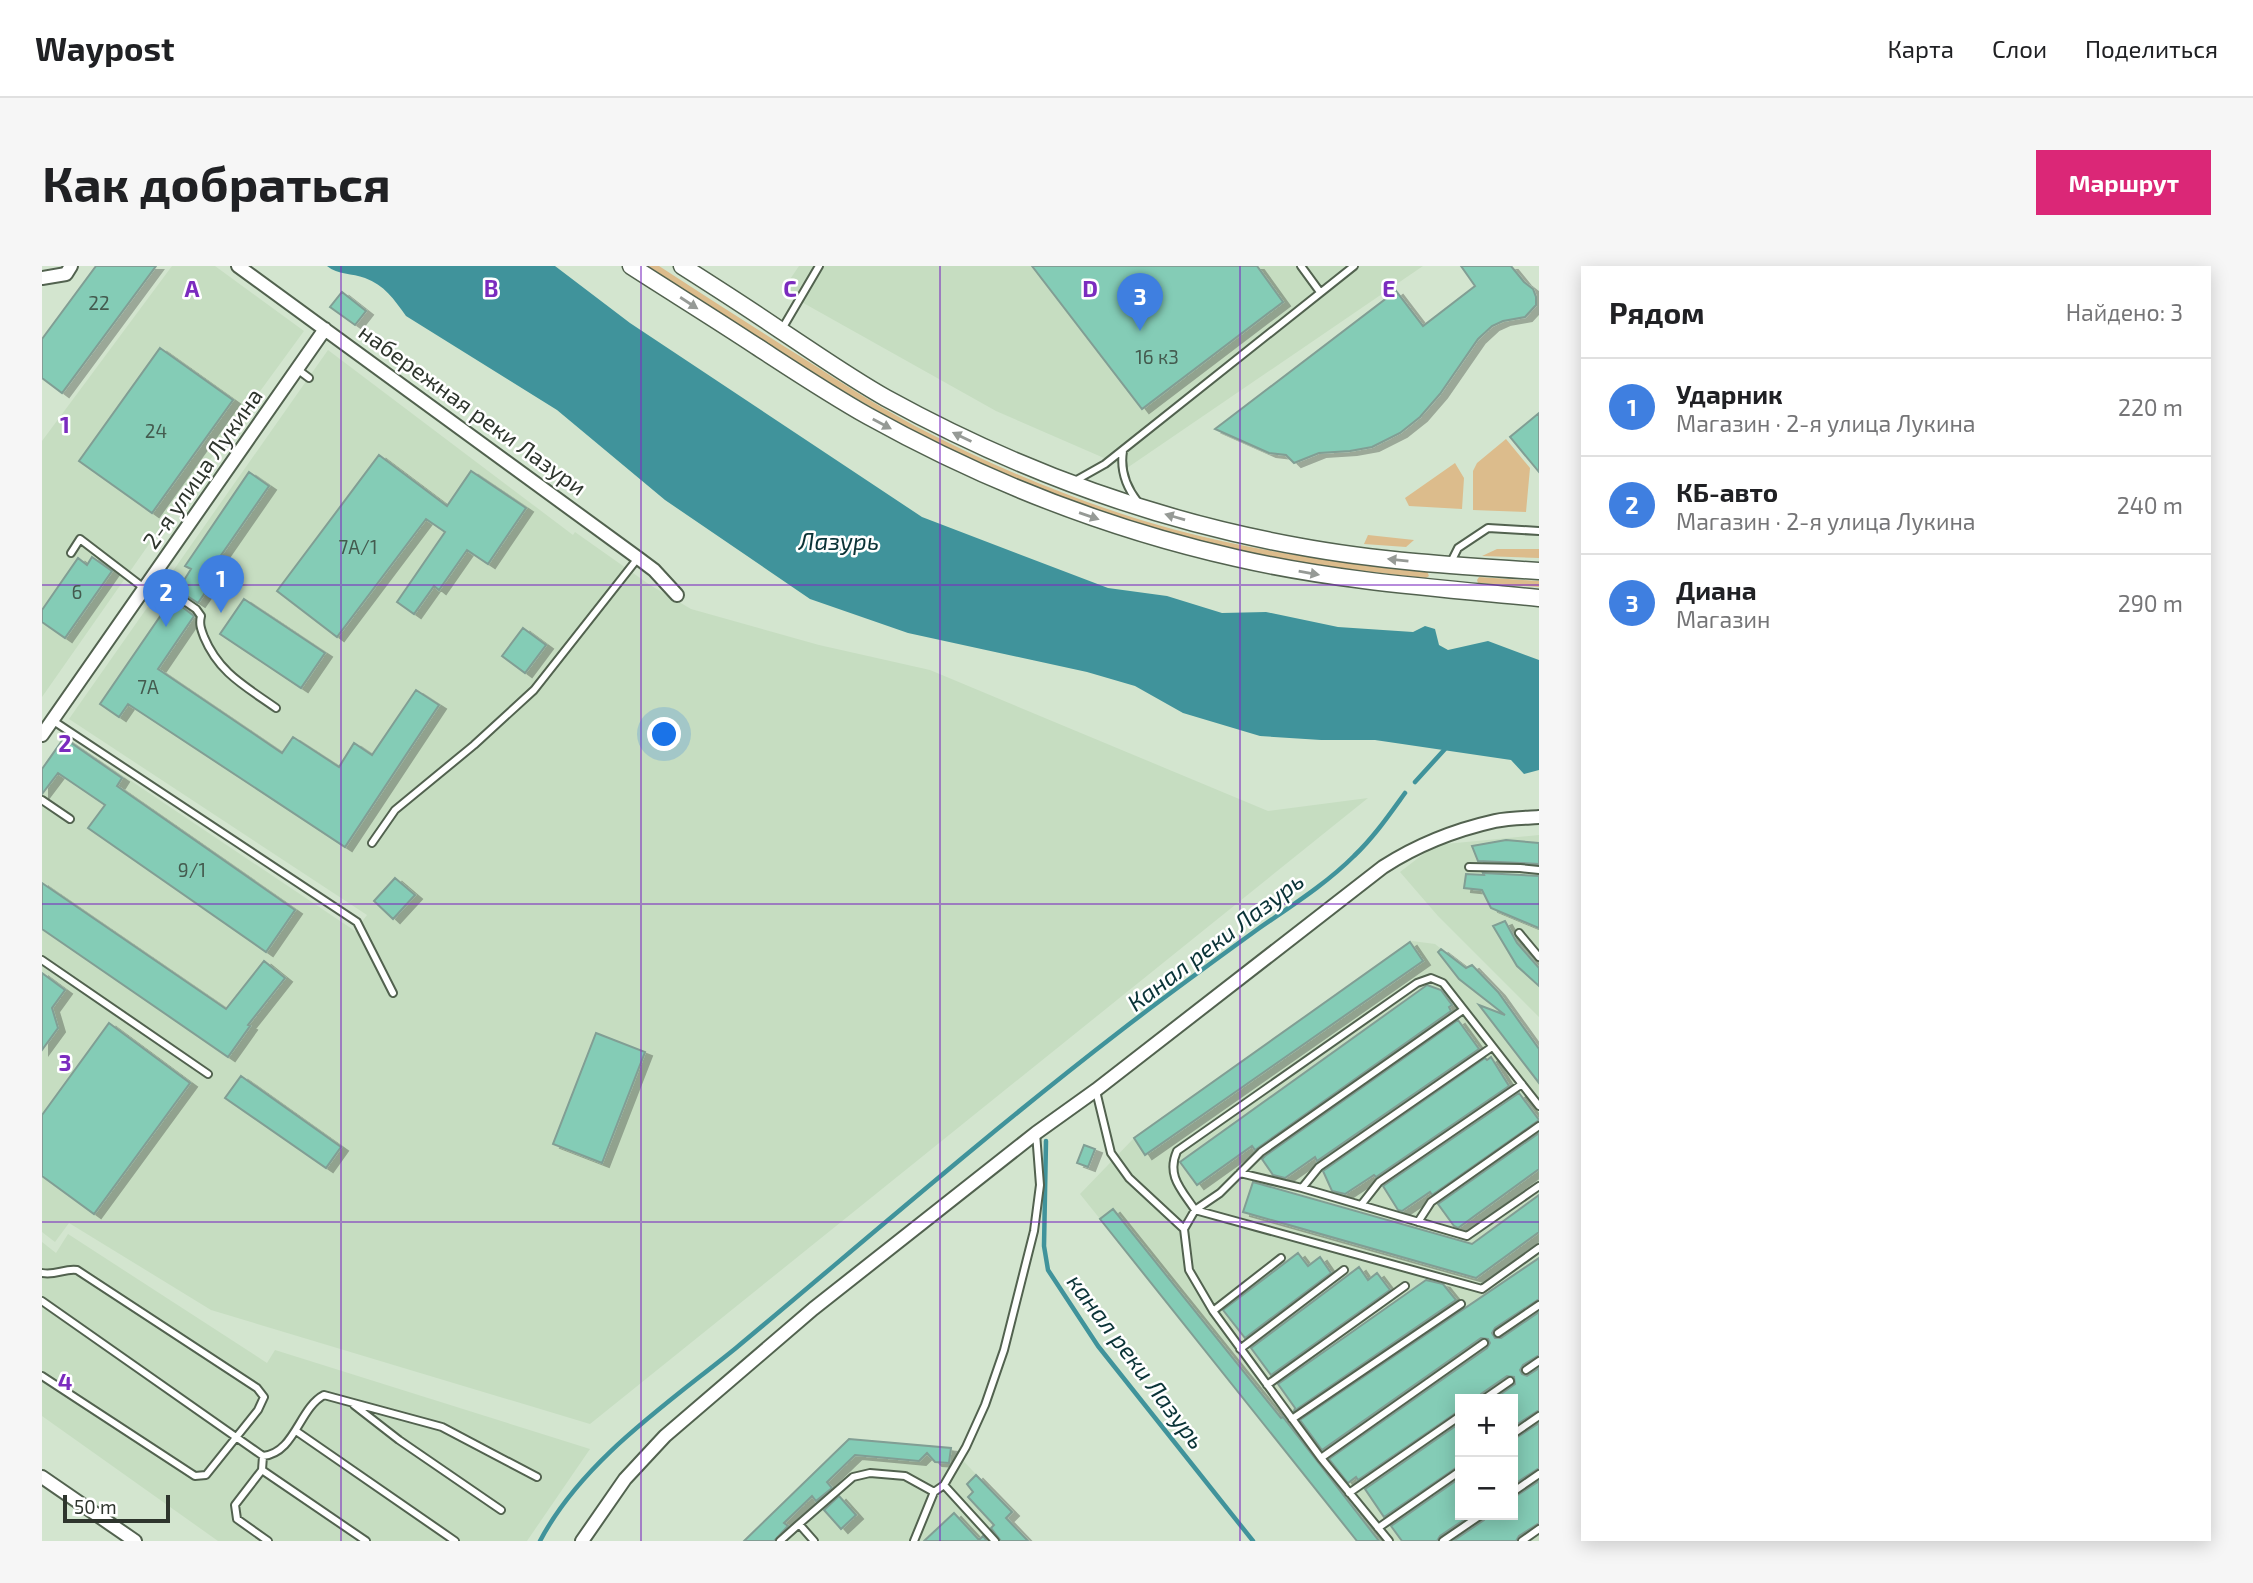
<!DOCTYPE html>
<html lang="ru">
<meta charset="utf-8">
<style>
:root{--surface:#fff;--page:#f6f6f6;--text:#202124;--muted:#757577;--line:#e0e0e0;--accent:#db2777}
body{margin:0;font-family:"Exo 2",sans-serif;background:var(--page);color:var(--text)}
.controls{position:absolute;right:21px;bottom:21px;display:grid;overflow:hidden;border-radius:0px;box-shadow:0 4px 18px #0003}
.controls button{width:63px;height:63px;display:grid;place-items:center;padding:0;border:0;border-bottom:2px solid var(--line);background:var(--surface);color:var(--text);font:35px sans-serif}
.scale{position:absolute;left:21px;bottom:18px;width:107px;box-sizing:border-box;padding-left:7px;border:4px solid #2e352d;border-top:0;font-size:19px;line-height:24px;white-space:nowrap;color:#2e352d;-webkit-text-stroke:5px #fff;paint-order:stroke}
.you{position:absolute;left:623px;top:469px;width:24px;height:24px;margin:-18px;border:5px solid #fff;border-radius:50%;background:#1a73e8;box-shadow:0 0 0 10px #1a73e833}
.badge{display:grid;place-items:center;width:46px;height:46px;border-radius:50%;background:var(--accent);color:#fff;font-size:23px;font-weight:700}
.pin{position:absolute;translate:-50% -58px;filter:drop-shadow(0 2px 4px #0008)}
.pin::after{content:'';position:absolute;top:37px;width:24px;height:21px;background:inherit;clip-path:polygon(0 0,100% 0,50% 100%)}
.list{margin:0;padding:0;list-style:none}
h2{display:flex;justify-content:space-between;align-items:center;height:91px;margin:0;padding:0 28px;font-size:30px}
h2 small{font-size:23px;font-weight:400;color:var(--muted)}
.list li{display:grid;grid-template-columns:46px 1fr auto;gap:21px;align-items:center;box-sizing:border-box;height:98px;padding:0 28px;border-top:2px solid var(--line)}
.list b{display:block;font-size:26px;white-space:nowrap}
.list p{margin:0;font-size:23px;white-space:nowrap;color:var(--muted)}
.list em{font-size:23px;font-style:normal;color:var(--muted)}
.map{position:relative;flex:none;width:1497px;height:1275px;overflow:hidden;border-radius:0px}
header{display:flex;align-items:center;gap:42px;box-sizing:border-box;height:98px;padding:0 35px;background:var(--surface);border-bottom:2px solid var(--line)}
header strong{font-size:33px}
nav{display:flex;gap:38px;margin-inline-start:auto;font-size:24px}
.intro{display:flex;align-items:center;justify-content:space-between;box-sizing:border-box;height:168px;padding:0 42px}
h1{margin:0;font-size:49px}
.button{padding:18px 32px;border-radius:0px;background:var(--accent);color:#fff;font-size:24px;font-weight:700}
main{display:flex;gap:42px;padding:0 42px}
aside{flex:1;background:var(--surface);border-radius:0px;box-shadow:0 4px 18px #0003}
.map>svg:first-child{display:block}
</style>
<header>
<strong>Waypost</strong>
<nav><a>Карта</a><a>Слои</a><a>Поделиться</a></nav>
</header>
<div class="intro"><h1>Как добраться</h1><a class="button">Маршрут</a></div>
<main>
<div class="map">
<svg width="1497" height="1275" viewBox="0 0 1497 1275">
<defs>
<filter id="shadow"><feDropShadow dx="7" dy="4" stdDeviation="0" flood-color="#0004"/></filter>
</defs>
<rect width="100%" height="100%" fill="#d3e5cf"/>
<path fill="#c6ddc1" fill-rule="evenodd" d="M130,0H173L262,65L119,261L0,431V175Z
M757,0H1381L1085,202L954,145L740,25Z
M286,84L531,269L533,266L608,319L649,343L777,379L888,404L1226,545L1326,532L548,1158L169,1044L27,957L13,976L0,966V502L22,470L313,665L325,649L27,453Z
M1497,569V751L1396,650L1358,606L1393,579Z
M1370,675L1393,678L1424,702L1430,699L1456,726L1497,783V1275H1316L1038,928L1092,872ZM1418,1133H1471V1249H1418Z
M26,968L225,1097L233,1084L548,1183L485,1275H176L0,1150V976L14,987Z
M807,1173L909,1182L970,1246L964,1252L986,1275H702Z"/>
<path fill="#dcbc8c" d="M605,0H617C666,32 715,63 764,94C800,117 836,140 873,160C956,203 1045,240 1134,264C1216,286 1301,297 1385,305L1387,310L1384,312C1340,307 1296,303 1253,296C1150,280 1045,247 950,204C828,148 717,72 605,0Z
M1464,173L1488,202L1484,246L1431,244V205L1435,197Z
M1413,197L1422,212L1420,243L1367,240L1363,232Z
M1326,269L1372,274L1364,281L1322,278Z
M1455,283H1497V292L1440,290Z
M1437,311L1497,315V321L1436,317L1435,314Z"/>
<path fill="#40939b" d="M285,0H513L588,57L880,251L1066,322L1125,330L1180,347L1224,346L1296,361L1371,366L1383,360L1393,363L1397,379L1406,384L1446,375L1497,394V504L1482,508L1469,494L1333,474H1279L1218,470L1141,447L1093,420L1045,406L866,367L768,333L623,234L515,144L364,50C352,33 342,19 323,12C310,7 296,9 285,0Z"/>
<g fill="none" stroke-linecap="round" stroke-linejoin="round">
<path stroke="#40939b" stroke-width="4.5" d="M1373,516L1403,483L1402,479
M1004,875L1002,980L1006,1004L1056,1080L1211,1275
M498,1275C540,1195 625,1138 694,1082C821,976 946,867 1077,766C1122,731 1169,697 1216,663C1249,640 1284,618 1312,590C1332,571 1347,549 1363,527"/>
</g>
<path fill="#84ccb6" stroke="#819e94" stroke-width="2" filter="url(#shadow)" d="M54,0H114L20,127L0,112V73Z
M990,0H1215L1241,36L1100,143Z
M1419,0H1469L1482,16L1491,23L1494,31V39L1483,51L1461,55L1450,60L1436,73L1398,128L1378,151L1358,167L1330,181L1308,185L1277,187L1252,197L1244,189L1227,187L1173,163L1354,25L1381,60L1433,20Z
M300,26L324,45L313,59L288,41Z
M118,82L191,134L110,247L37,195Z
M1497,147V206L1468,171Z
M337,189L405,240L429,205L484,242L446,298L425,284L397,324L392,320L372,348L355,336L403,266L384,253L295,371L235,325Z
M207,206L227,220L162,314L169,318L156,337L136,324L149,303L143,300Z
M50,291L70,305L23,372L0,356V344L36,292L45,299Z
M130,333L152,350L116,403L240,487L251,471L297,501L312,477L330,489L374,424L397,439L303,581L86,438L77,451L58,438Z
M202,333L283,387L259,422L178,368Z
M481,362L504,379L483,407L460,390Z
M22,472L80,512L75,520L253,644L224,686L46,562L63,539L16,507L0,528V503Z
M1464,574L1497,577V598L1436,595L1430,580Z
M1441,607L1497,610V662L1449,642L1440,624L1422,622L1424,608L1442,609Z
M353,612L373,629L351,653L332,635Z
M0,617L184,743L222,695L243,712L206,759L208,760L186,791L0,663Z
M1463,655L1475,677L1497,702V720L1475,700L1451,660Z
M1368,676L1381,695L1103,889L1092,872Z
M1399,683L1424,702L1430,699L1456,726L1497,783V817L1437,739L1463,749L1417,713L1396,686Z
M0,707L23,724L10,742L16,762L0,784Z
M1385,719L1399,724L1410,739L1407,741L1409,745L1213,884L1210,880L1155,919L1138,896Z
M1416,754L1437,783L1275,895L1273,891L1243,912L1231,909L1220,893L1223,890Z
M67,757L148,817L52,948L0,910V849Z
M554,767L603,786L560,897L511,878Z
M1449,791L1467,820L1334,911L1332,909L1303,928L1290,925L1281,905L1443,792L1445,794Z
M199,810L299,881L284,902L183,832Z
M1477,827L1497,854L1390,929L1388,926L1360,945L1356,944L1341,920Z
M1497,867V903L1416,962L1412,960L1396,938Z
M1042,879L1053,883L1046,901L1035,897Z
M1211,916L1430,978L1497,929V966L1434,1012L1201,946Z
M1071,943L1239,1152L1241,1151L1337,1275H1315L1058,953Z
M1256,987L1266,1000L1278,991L1289,1007L1203,1072L1181,1044Z
M1497,992V1033L1453,1062L1450,1067L1453,1072H1459L1497,1046V1089L1481,1099L1478,1104L1480,1108L1485,1110L1497,1102V1144L1471,1161V1133H1452L1473,1118L1472,1111L1465,1110L1439,1128L1436,1133H1418V1144L1316,1214L1314,1211L1306,1217L1287,1193L1445,1082L1448,1077L1446,1073L1439,1072L1280,1184L1258,1154Z
M1317,1001L1326,1014L1335,1007L1348,1024L1229,1109L1209,1082Z
M1384,1014L1401,1018L1414,1034L1252,1145L1253,1142L1236,1118Z
M1418,1157V1199L1342,1251L1323,1223Z
M1497,1157V1202L1471,1219V1174Z
M807,1173L909,1182L907,1197L893,1196L885,1187L877,1195L813,1189L785,1216L790,1222L774,1235L770,1230L742,1257L746,1260L732,1275H702Z
M934,1209L970,1246L964,1252L986,1275H959L949,1262L952,1259L926,1231L931,1226L925,1218Z
M1418,1212V1249H1429L1398,1270L1395,1275H1360L1349,1260Z
M1497,1215V1257L1477,1270L1474,1275H1411L1442,1254L1445,1249H1471V1232Z
M797,1230L814,1249L799,1263L782,1244Z
M912,1247L937,1274L941,1270L945,1275H882Z"/>
<g fill="none" stroke-linecap="round" stroke-linejoin="round">
<g stroke="#52624f" stroke-width="10">
<path id="lane" d="M1259,0L1278,26
M740,63L777,0
M255,103L267,112
M1081,185C1078,204 1084,221 1096,236
M1031,216L1063,198L1312,0
M29,287L38,273L102,322
M1409,296L1416,282L1446,262L1497,265
M109,312L154,343L159,350C157,358 159,363 162,371C177,407 203,420 234,442
M10,454L315,656L351,727
M0,534L28,553
M330,577L353,544L432,479L492,424L596,292
M1427,601L1478,602L1497,604
M1477,667L1497,691
M0,694L166,808
M1054,825L1069,887L1087,912L1142,963L1147,1004L1171,1045L1279,1192L1347,1275
M1497,840L1401,717L1389,712L1375,717L1135,885C1124,910 1140,924 1153,944L1440,1023L1497,982
M1198,907L1260,922L1425,970L1497,920
M1260,922L1277,901L1450,781
M1319,939L1337,916L1480,818
M1376,956L1389,936L1497,860
M1142,963L1153,944L1178,927L1219,886L1421,744
M0,1007C13,1010 23,1002 35,1004L215,1122L222,1131L216,1144L164,1209L153,1210L0,1110
M0,1035L221,1190C253,1187 257,1142 282,1129L400,1161L495,1211
M1171,1045L1239,992
M1456,1067L1497,1039
M1198,1083L1302,1004
M1484,1104L1497,1095
M1225,1119L1363,1020
M1442,1133L1468,1115
M312,1139L357,1174L459,1244
M1250,1153L1419,1038
M254,1165L413,1275
M1471,1168L1497,1150
M221,1190L220,1204L324,1275
M1279,1192L1442,1077
M220,1204L193,1239L195,1253L226,1275
M902,1219L953,1275
M1471,1226L1497,1208
M1307,1227L1418,1150
M757,1258L811,1211L828,1207L863,1210L892,1226
M1336,1262L1418,1205
M738,1275L757,1258L772,1275
M872,1275L892,1226L902,1219L924,1181L943,1139L962,1084L992,965L998,919L994,867
M1401,1275L1439,1249
M1480,1275L1497,1263"/>
</g>
<g stroke="#52624f" stroke-width="16">
<path id="street" d="M196,0L596,292L612,304L635,329
M0,12L24,8L29,0
M0,469L283,63
M0,1211L93,1275
M540,1275L583,1213L623,1170L771,1043L994,867L1054,824L1341,601C1375,579 1413,564 1453,555C1467,552 1483,552 1497,551"/>
</g>
<g stroke="#52624f" stroke-width="19">
<path id="secondary" d="M589,0C631,27 673,53 714,80C751,104 787,128 826,150C941,214 1065,263 1194,292C1294,315 1395,322 1497,332
M640,0C673,21 706,42 738,64C773,87 807,111 844,132C973,203 1111,254 1255,280C1335,295 1416,300 1497,305"/>
</g>
<use href="#lane" stroke="#fff" stroke-width="6"/>
<use href="#street" stroke="#fff" stroke-width="12"/>
<use href="#secondary" stroke="#fff" stroke-width="16"/>
</g>
<defs><path id="oneway-solid" d="M-6-.8H1V-3.2L6.5 0L1 3.2V.8H-6Z" transform="scale(1.75)"/></defs>
<g fill="#969a96">
<use href="#oneway-solid" transform="translate(647 37) rotate(33)"/>
<use href="#oneway-solid" transform="translate(840 158) rotate(28)"/>
<use href="#oneway-solid" transform="translate(920 171) rotate(-154)"/>
<use href="#oneway-solid" transform="translate(1047 250) rotate(19)"/>
<use href="#oneway-solid" transform="translate(1133 251) rotate(-164)"/>
<use href="#oneway-solid" transform="translate(1356 294) rotate(-174)"/>
<use href="#oneway-solid" transform="translate(1267 307) rotate(10)"/>
</g>
<path fill="none" stroke="#7b2cbf" stroke-width="2" stroke-opacity="0.55" d="M299,0V1275M599,0V1275M898,0V1275M1198,0V1275M0,319H1497M0,638H1497M0,956H1497"/>
<g text-anchor="middle" dominant-baseline="central" stroke-width="5" stroke-linejoin="round" paint-order="stroke">
<g font-size="19" fill="#445b4f">
<text x="57" y="36">22</text>
<text x="1115" y="90">16 к3</text>
<text x="114" y="164">24</text>
<text x="316" y="280">7А/1</text>
<text x="35" y="325">6</text>
<text x="106" y="420">7А</text>
<text x="150" y="603">9/1</text>
</g>
<g font-size="23" fill="#2e352d" stroke="#fff">
<text transform="translate(431 143) rotate(36)">набережная реки Лазури</text>
<text transform="translate(160 202) rotate(-55)">2-я улица Лукина</text>
</g>
<g font-size="24" font-style="italic" fill="#0a3337" stroke="#fff">
<text x="797" y="274">Лазурь</text>
<text transform="translate(1173 675) rotate(-37)">Канал реки Лазурь</text>
<text transform="translate(1095 1095) rotate(53)">канал реки Лазурь</text>
</g>
</g>
<g font-size="23" text-anchor="middle" font-weight="bold" fill="#7b2cbf" stroke="#fff" stroke-width="5" stroke-linejoin="round" paint-order="stroke">
<text x="150" y="31">A</text>
<text x="449" y="31">B</text>
<text x="748" y="31">C</text>
<text x="1048" y="31">D</text>
<text x="1347" y="31">E</text>
<text x="23" y="167">1</text>
<text x="23" y="486">2</text>
<text x="23" y="805">3</text>
<text x="23" y="1124">4</text>
</g>
</svg>
<div class="controls">
<button>+</button>
<button>−</button>
</div>
<div class="scale">50 m</div>
<div class="you"></div>
<div class="pin badge" style="left:179px;top:347px;background:#3f7fe0">1</div>
<div class="pin badge" style="left:124px;top:361px;background:#3f7fe0">2</div>
<div class="pin badge" style="left:1098px;top:65px;background:#3f7fe0">3</div>
</div>
<aside>
<h2>Рядом<small>Найдено: 3</small></h2>
<ul class="list">
<li><span class="badge" style="background:#3f7fe0">1</span><div><b>Ударник</b><p>Магазин · 2-я улица Лукина</p></div><em>220 m</em></li>
<li><span class="badge" style="background:#3f7fe0">2</span><div><b>КБ-авто</b><p>Магазин · 2-я улица Лукина</p></div><em>240 m</em></li>
<li><span class="badge" style="background:#3f7fe0">3</span><div><b>Диана</b><p>Магазин</p></div><em>290 m</em></li>
</ul>
</aside>
</main>
